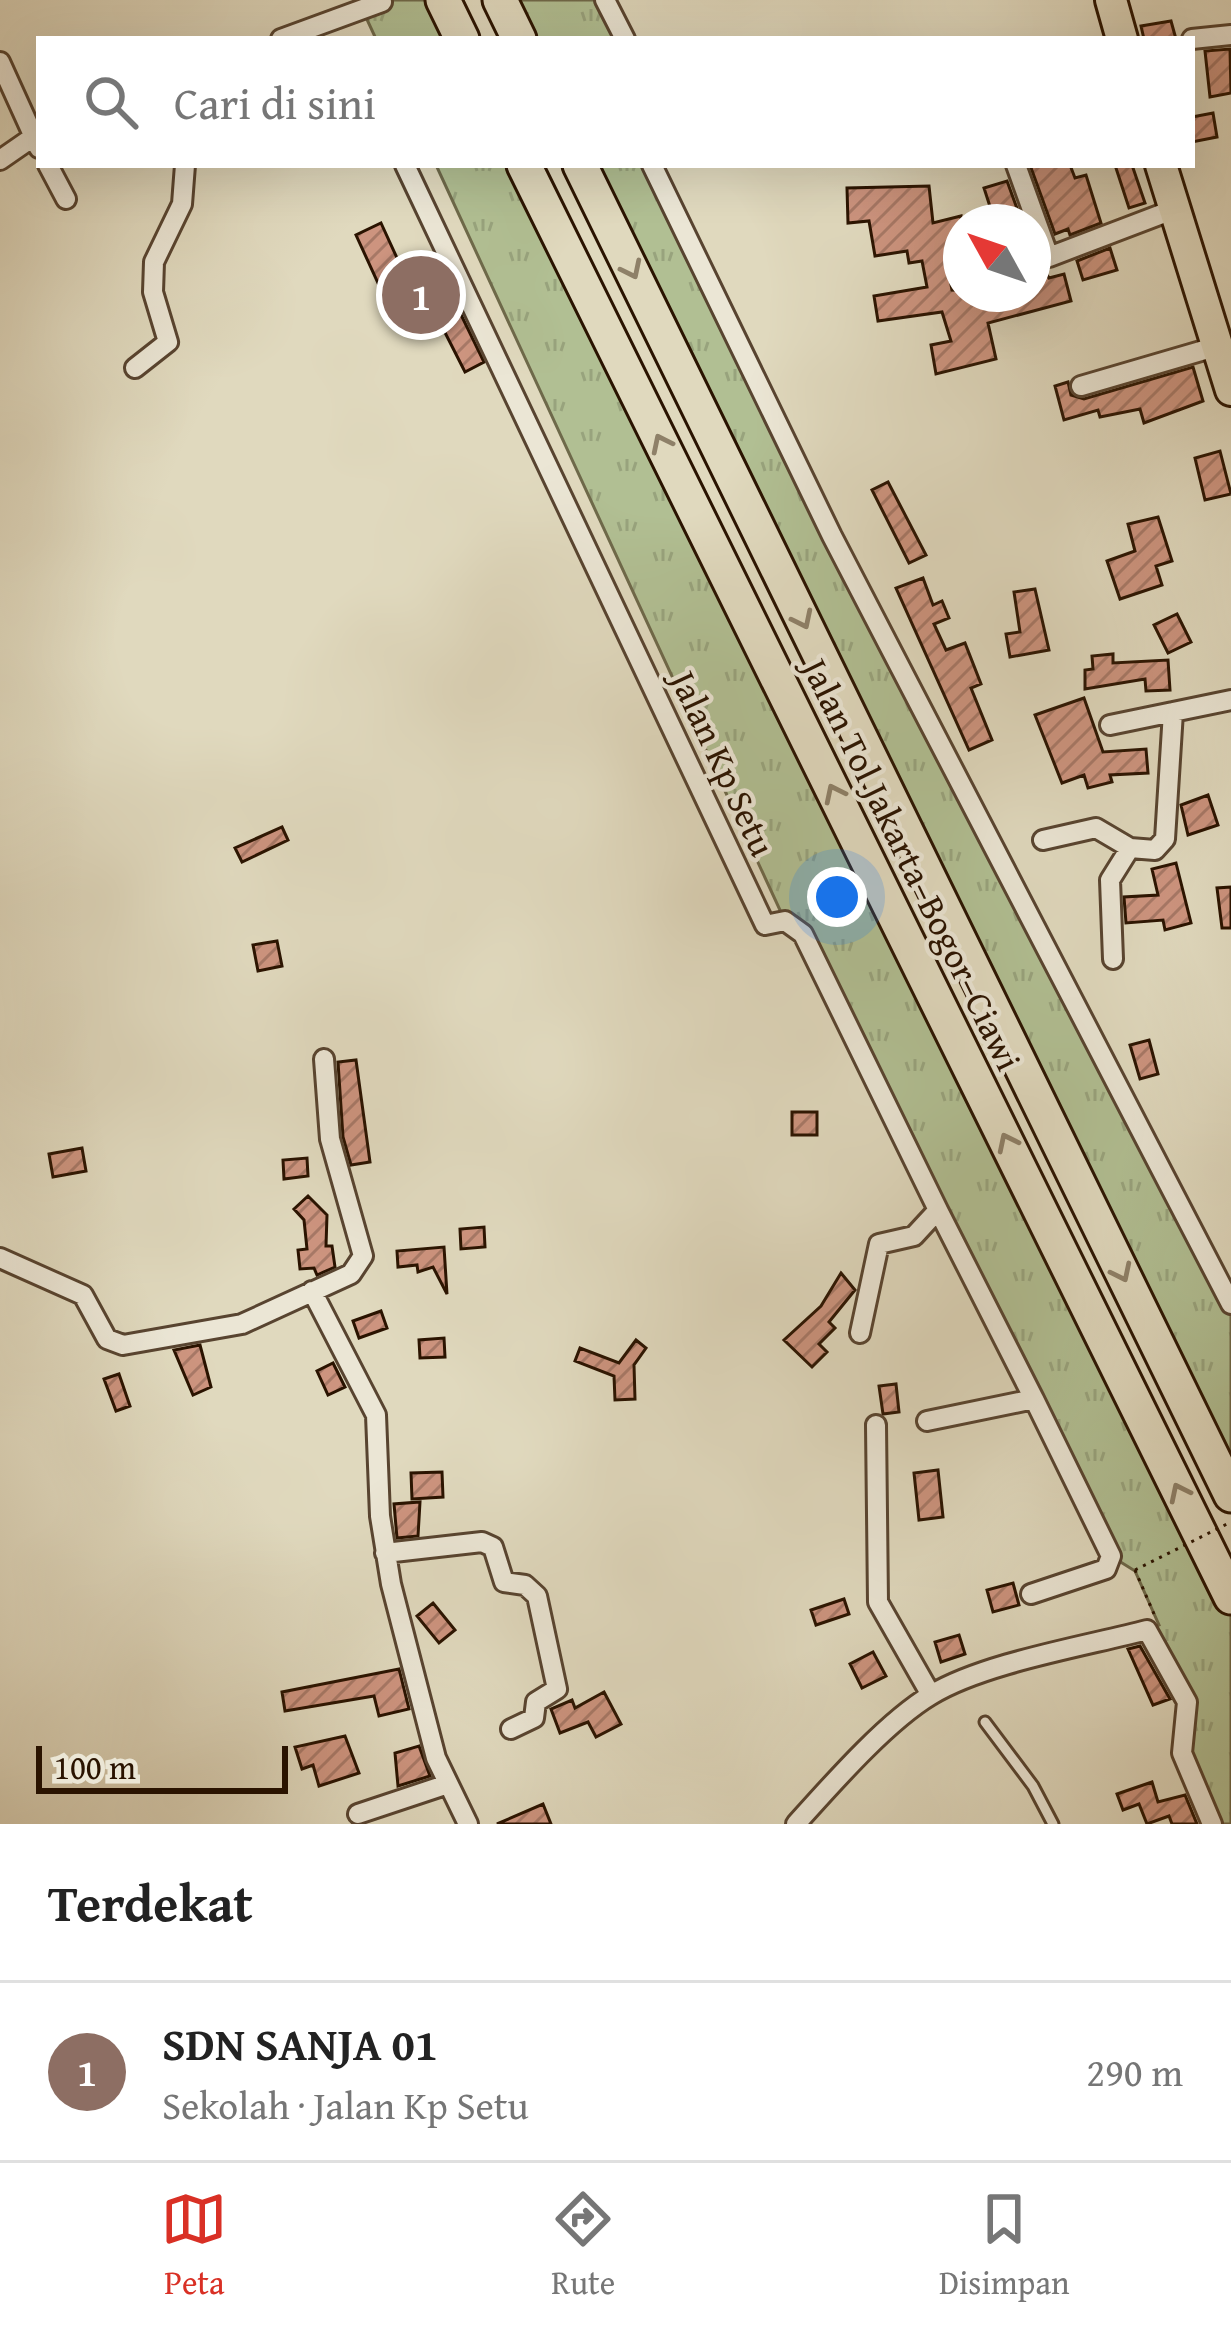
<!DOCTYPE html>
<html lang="id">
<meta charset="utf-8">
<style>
:root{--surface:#fff;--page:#f6f6f6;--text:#222;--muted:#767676;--line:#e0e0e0;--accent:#d93025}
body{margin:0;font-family:"Gentium Book Plus",serif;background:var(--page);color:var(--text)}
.compass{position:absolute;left:943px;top:204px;width:108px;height:108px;border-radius:50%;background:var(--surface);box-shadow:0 12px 48px #0002;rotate:310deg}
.scale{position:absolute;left:36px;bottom:30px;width:252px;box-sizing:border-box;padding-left:12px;border:6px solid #2a1300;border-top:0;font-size:33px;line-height:42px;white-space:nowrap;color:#2a1300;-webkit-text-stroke:9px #ebe6d5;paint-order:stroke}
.you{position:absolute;left:837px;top:897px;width:42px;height:42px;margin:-30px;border:9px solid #fff;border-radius:50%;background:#1a73e8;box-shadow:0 0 0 18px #1a73e833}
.badge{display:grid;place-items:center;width:78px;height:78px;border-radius:50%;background:var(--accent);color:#fff;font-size:39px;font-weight:700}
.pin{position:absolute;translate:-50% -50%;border:6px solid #fff;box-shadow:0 3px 12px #0006}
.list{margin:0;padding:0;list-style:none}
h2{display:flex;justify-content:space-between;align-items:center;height:156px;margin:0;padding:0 48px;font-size:51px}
h2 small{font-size:39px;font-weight:400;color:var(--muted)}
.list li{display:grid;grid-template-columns:78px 1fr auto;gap:36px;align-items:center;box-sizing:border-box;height:180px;padding:0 48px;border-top:3px solid var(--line)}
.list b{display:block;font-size:45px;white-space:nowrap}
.list p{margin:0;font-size:39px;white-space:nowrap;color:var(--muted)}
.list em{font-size:39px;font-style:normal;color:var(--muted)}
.icon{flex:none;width:66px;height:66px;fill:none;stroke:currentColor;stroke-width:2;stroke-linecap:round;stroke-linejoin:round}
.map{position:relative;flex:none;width:1231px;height:1824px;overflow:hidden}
.search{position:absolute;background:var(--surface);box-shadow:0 12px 48px #0002;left:36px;right:36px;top:36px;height:132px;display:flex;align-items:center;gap:30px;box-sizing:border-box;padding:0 42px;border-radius:0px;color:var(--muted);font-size:45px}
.sheet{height:336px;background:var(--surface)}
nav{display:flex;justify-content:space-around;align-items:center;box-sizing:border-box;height:168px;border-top:3px solid var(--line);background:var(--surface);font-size:33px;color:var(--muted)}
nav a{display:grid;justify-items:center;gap:6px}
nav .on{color:var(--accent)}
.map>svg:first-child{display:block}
</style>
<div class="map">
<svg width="1231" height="1824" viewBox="0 0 1231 1824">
<defs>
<pattern id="grass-tufts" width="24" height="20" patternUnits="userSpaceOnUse" patternTransform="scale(3)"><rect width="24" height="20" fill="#b1bf93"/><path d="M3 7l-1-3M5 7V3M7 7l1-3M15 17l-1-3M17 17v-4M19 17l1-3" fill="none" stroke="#98a37d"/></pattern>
<pattern id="building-hatch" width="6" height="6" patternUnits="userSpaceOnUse" patternTransform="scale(3)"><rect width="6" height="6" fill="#cd947f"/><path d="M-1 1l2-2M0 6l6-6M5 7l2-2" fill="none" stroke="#a77866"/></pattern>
</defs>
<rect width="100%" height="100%" fill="#e0d9be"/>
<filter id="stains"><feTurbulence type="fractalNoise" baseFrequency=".00167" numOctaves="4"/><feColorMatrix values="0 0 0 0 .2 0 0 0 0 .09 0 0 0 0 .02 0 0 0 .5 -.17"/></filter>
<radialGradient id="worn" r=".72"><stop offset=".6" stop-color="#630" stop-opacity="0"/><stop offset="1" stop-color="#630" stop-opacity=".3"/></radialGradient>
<path fill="url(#grass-tufts)" stroke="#6e694a" stroke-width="3" d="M358,0H443L462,39H376Z
M500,0H607L626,39H519Z
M436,165H524L1231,1596V1824H1218L1182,1753L1188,1716L1147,1630L1159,1625L1135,1571L1111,1556L803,934L785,921Z
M580,165H653L1231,1304V1493Z"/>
<path fill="url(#building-hatch)" stroke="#2a1300" stroke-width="3" d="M1171,21L1176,39H1144L1141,26Z
M1230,49L1231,93L1210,97L1205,51Z
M1213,113L1217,137L1192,142V117Z
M1030,165H1070L1075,178L1086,175L1101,223L1070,235L1068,229L1055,234Z
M1115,165H1132L1145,203L1129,208Z
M1007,181L1022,222H995L984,188Z
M929,186L933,223L961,216V259L947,263L952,290L1033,294V252L1049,278L1064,274L1071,301L988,323L996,359L936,374L931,345L951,341L942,312L878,321L874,296L927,287L922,261L909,263L907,251L875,256L869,221L848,223L847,188Z
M381,223L419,306L394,318L356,235Z
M1110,248L1117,270L1083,280L1077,261Z
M450,292L484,362L465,372L430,303Z
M1193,367L1203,401L1144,423L1140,409L1100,417L1098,410L1064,420L1055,386L1068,382L1071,395L1084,399Z
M1220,451L1231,494L1205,500L1195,458Z
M888,482L926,555L909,563L872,490Z
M1158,517L1172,561L1156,566L1162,585L1120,599L1107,561L1135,551L1128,524Z
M923,578L933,605L942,601L949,618L934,624L946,650L965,643L981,684L971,688L992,740L969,750L896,588Z
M1035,589L1049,650L1010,657L1006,634L1020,632L1014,592Z
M1177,614L1191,642L1168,653L1154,625Z
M1113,654V663L1168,660L1170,690L1146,691L1145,679L1085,689V670L1093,669L1092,656Z
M1084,698L1103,752L1146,749L1148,773L1110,775L1112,782L1088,788L1084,775L1062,783L1035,715Z
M1208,795L1218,825L1188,835L1181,805Z
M282,827L288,840L242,862L235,848Z
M1176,863L1191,923L1165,930L1163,920L1126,923L1124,897L1158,895L1152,869Z
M1231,887V928H1222L1217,888Z
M277,941L282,966L258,971L253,945Z
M1149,1040L1158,1074L1140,1079L1130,1045Z
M356,1060L370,1162L351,1165L343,1137L338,1062Z
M792,1112H817V1135H792Z
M82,1148L86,1171L53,1177L49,1154Z
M307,1158L308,1176L284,1179L283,1160Z
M308,1196L327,1215L326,1246H332L335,1267L317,1275L314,1268L300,1269L298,1250L307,1249L304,1220L294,1209Z
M484,1227L485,1247L461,1249L460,1229Z
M444,1247L447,1294L433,1267L418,1272L417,1265L398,1267L397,1251Z
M841,1273L855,1290L829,1322L835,1328L819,1344L827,1352L812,1367L784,1340L821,1306Z
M381,1311L387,1328L359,1338L353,1321Z
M444,1338L445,1357L420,1358L419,1340Z
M636,1340L646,1348L634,1365L635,1399L615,1400L614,1376L575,1361L580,1348L619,1363Z
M200,1345L211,1387L193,1395L174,1350Z
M333,1363L345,1387L328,1395L317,1371Z
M119,1374L130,1406L116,1411L104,1379Z
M896,1384L899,1412L883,1414L879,1386Z
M938,1470L943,1517L919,1520L914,1473Z
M442,1472L443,1497L412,1499L411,1473Z
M420,1502L418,1536L397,1538L394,1504Z
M1013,1583L1019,1605L993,1612L987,1590Z
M844,1599L849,1614L816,1625L811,1610Z
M433,1603L455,1630L439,1643L417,1616Z
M959,1635L965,1654L941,1662L935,1642Z
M1140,1646L1170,1699L1153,1705L1128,1649Z
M873,1652L886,1676L862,1688L850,1664Z
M399,1669L409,1709L379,1716L374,1696L285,1711L282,1692Z
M604,1692L621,1724L596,1737L588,1722L560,1733L551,1709L572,1700L575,1708Z
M345,1736L359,1773L319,1786L313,1765L302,1769L295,1747Z
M419,1746L430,1776L398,1786L395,1753Z
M1152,1782L1158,1802L1185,1795L1197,1824H1172L1169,1816L1147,1824L1139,1804L1123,1810L1117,1794Z
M543,1804L551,1824H497Z"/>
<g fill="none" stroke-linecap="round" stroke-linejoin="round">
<g stroke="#584430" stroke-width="15">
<path id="service" d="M985,1722L1033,1786L1053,1824"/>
</g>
<g stroke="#584430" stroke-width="24">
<path id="minor" d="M605,0L625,39
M281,39L382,2
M1192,39L1231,35
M0,62L39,148
M0,160L39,133
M48,165L66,199
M405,165L765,925L785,921L803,934L938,1210L914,1236L879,1244L860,1333
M652,165L832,536L1231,1304
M1016,165L1049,257L1175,209
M135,368L168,342L153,292L154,262L182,204L185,165
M1081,386L1218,346
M1110,725L1173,712
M1043,840L1096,828L1130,848L1155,850L1165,839L1173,712L1231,700
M1113,959L1110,880L1130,848
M938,1210L1034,1399
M0,1258L83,1295L107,1339L123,1345L242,1324L351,1274L363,1256L330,1139L324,1059
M312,1291L376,1415L380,1516L391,1584L436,1758L468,1824
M927,1421L1034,1399L1111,1556L1106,1569L1031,1594
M876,1425L878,1602L931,1695
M385,1553L482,1542L493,1547L504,1582L525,1585L537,1596L557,1689L536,1702L534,1718L511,1729
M358,1814L448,1784
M796,1824C832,1784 886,1722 931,1695C983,1663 1086,1646 1147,1630L1187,1702L1182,1753L1212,1824"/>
</g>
<g stroke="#2a1300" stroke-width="36">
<path id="primary" d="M1111,0L1122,39
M1161,165L1231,390"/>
</g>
<g stroke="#2a1300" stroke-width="39">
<path id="motorway" d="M443,0L462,39
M500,0L519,39
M524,165L1231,1597
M580,165L1231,1495"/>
</g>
<path stroke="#2a1300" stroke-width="3" stroke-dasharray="3 6" stroke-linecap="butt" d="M1135,1570L1154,1614"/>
<use href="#service" stroke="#ebe6d5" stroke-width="9"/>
<use href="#minor" stroke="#ebe6d5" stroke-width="18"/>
<use href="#primary" stroke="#e0d9be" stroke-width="30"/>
<use href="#motorway" stroke="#e0d9be" stroke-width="33"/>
<path stroke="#2a1300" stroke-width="3" stroke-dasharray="3 6" stroke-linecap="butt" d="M1135,1570L1231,1522"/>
</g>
<defs><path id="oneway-chevron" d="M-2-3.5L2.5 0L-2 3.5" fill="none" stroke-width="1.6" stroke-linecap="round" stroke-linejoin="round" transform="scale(3)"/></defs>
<g stroke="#8e8068">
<use href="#oneway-chevron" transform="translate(632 270) rotate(64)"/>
<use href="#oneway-chevron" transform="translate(661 443) rotate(-116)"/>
<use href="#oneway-chevron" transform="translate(803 620) rotate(64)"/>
<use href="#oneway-chevron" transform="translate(834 793) rotate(-116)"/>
<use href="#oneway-chevron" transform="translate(1007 1142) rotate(-116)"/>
<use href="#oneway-chevron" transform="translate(1122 1273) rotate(64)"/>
<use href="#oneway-chevron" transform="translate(1179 1492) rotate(-116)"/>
</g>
<g text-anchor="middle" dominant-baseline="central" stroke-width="9" stroke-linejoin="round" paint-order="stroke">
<g font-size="36" fill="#2a1300" stroke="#ebe6d5">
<text transform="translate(724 763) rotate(65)">Jalan Kp Setu</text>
<text transform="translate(913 864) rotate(64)">Jalan Tol Jakarta–Bogor–Ciawi</text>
</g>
</g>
<rect width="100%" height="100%" filter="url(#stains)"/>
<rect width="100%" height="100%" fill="url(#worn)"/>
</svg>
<svg class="compass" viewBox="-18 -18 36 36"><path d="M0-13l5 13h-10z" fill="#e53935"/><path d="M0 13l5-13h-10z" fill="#767676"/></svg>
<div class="scale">100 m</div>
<div class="you"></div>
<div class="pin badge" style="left:421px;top:295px;background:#8d6e63">1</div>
<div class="search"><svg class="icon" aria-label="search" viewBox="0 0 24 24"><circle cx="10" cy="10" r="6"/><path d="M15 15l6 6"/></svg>Cari di sini</div>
</div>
<section class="sheet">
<h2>Terdekat<small></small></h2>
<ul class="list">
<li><span class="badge" style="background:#8d6e63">1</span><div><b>SDN SANJA 01</b><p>Sekolah · Jalan Kp Setu</p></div><em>290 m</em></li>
</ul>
</section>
<nav>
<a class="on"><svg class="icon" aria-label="map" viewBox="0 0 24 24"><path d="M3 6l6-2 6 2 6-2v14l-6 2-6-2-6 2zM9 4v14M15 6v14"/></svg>Peta</a>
<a><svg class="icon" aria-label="directions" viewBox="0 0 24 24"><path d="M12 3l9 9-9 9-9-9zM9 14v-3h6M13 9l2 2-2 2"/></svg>Rute</a>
<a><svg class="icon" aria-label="saved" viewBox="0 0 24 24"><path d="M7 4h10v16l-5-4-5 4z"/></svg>Disimpan</a>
</nav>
